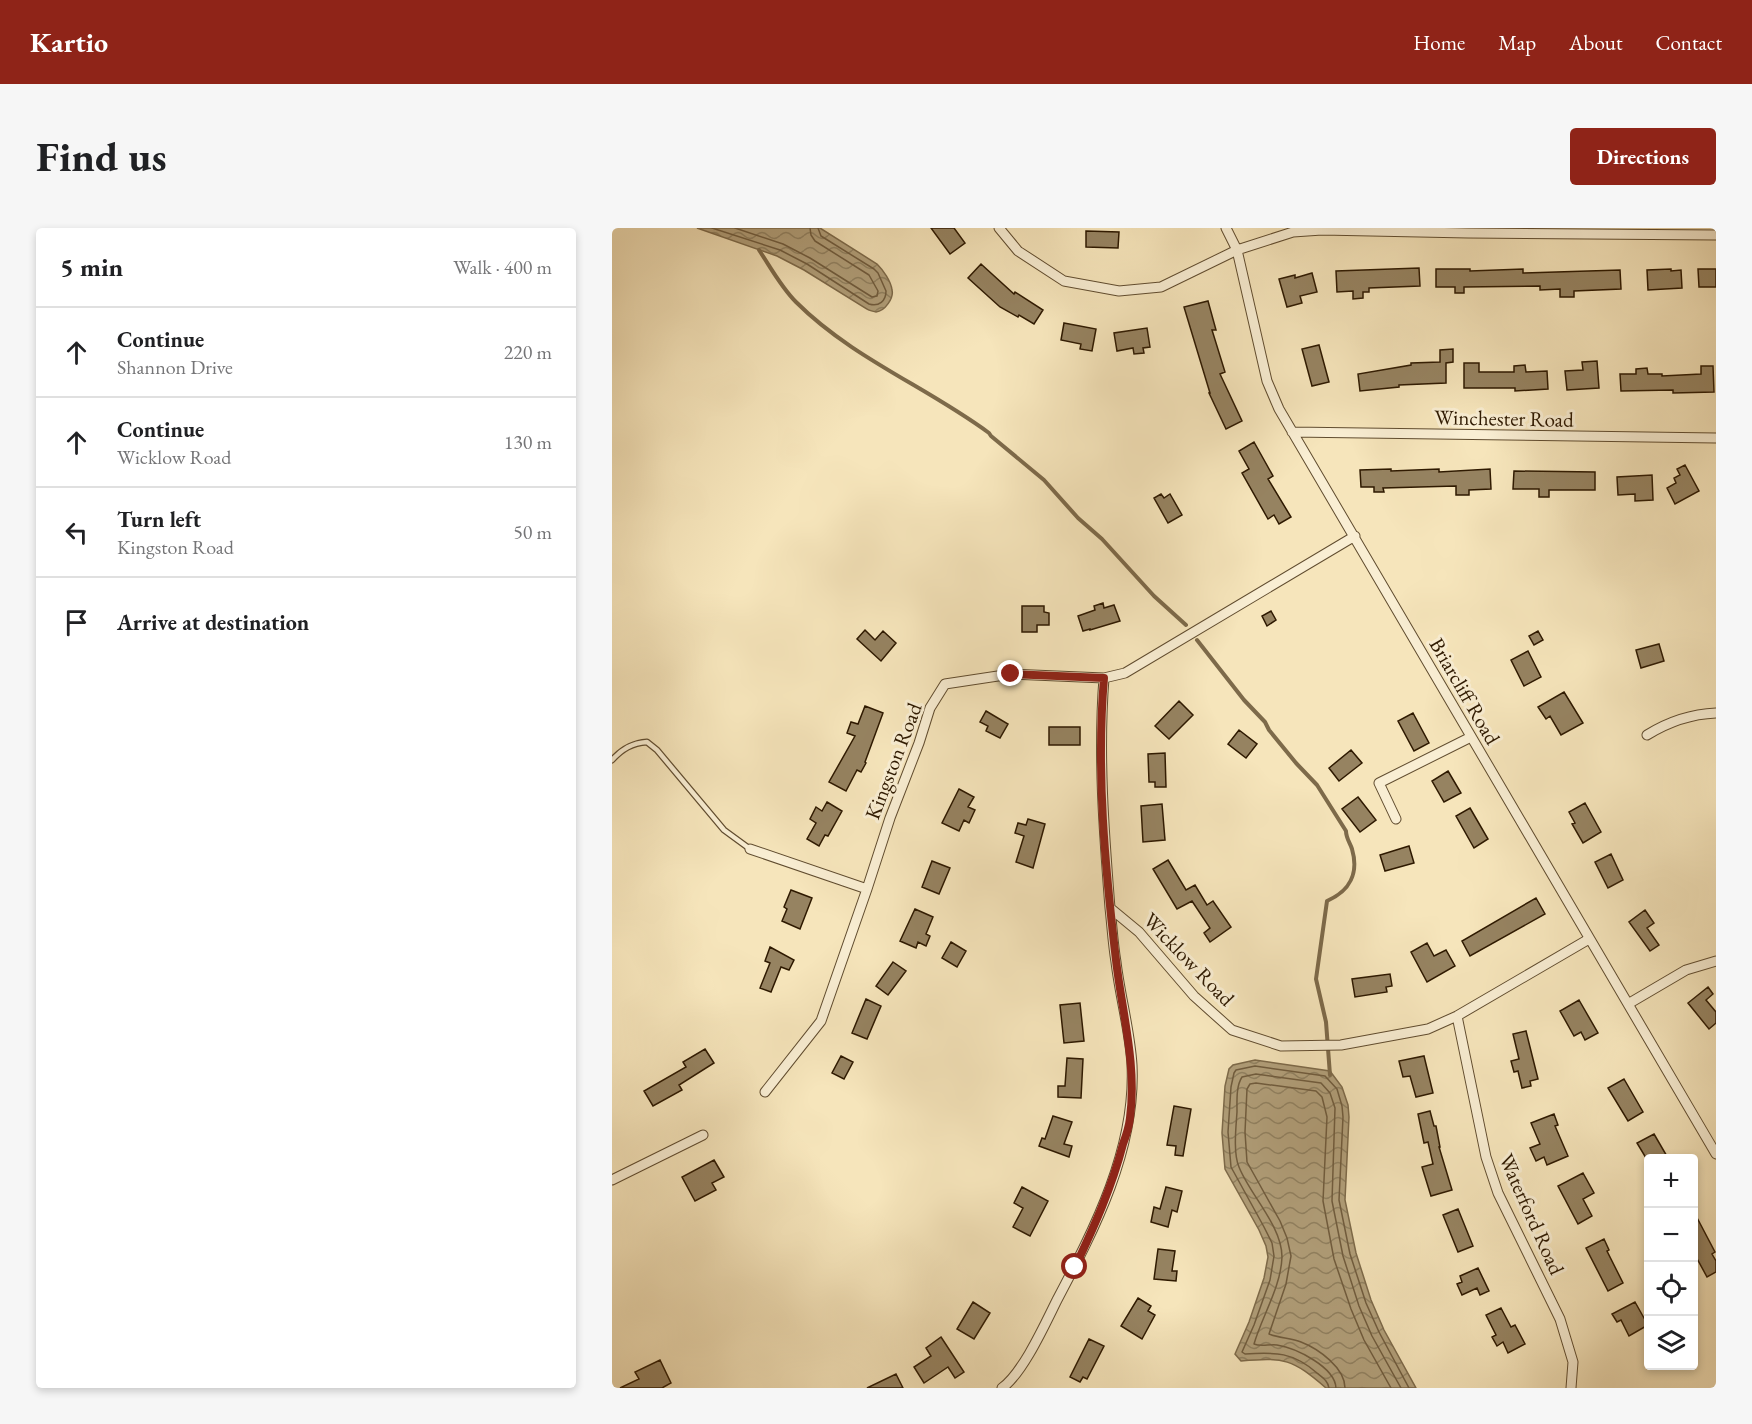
<!DOCTYPE html>
<meta charset="utf-8">
<style>
:root{--surface:#fff;--page:#f6f6f6;--text:#202124;--muted:#757577;--line:#e0e0e0;--accent:#8f2418}
body{margin:0;font-family:"EB Garamond",serif;background:var(--page);color:var(--text)}
.controls{position:absolute;right:18px;bottom:18px;display:grid;overflow:hidden;border-radius:6px;box-shadow:0 3px 9px #0003}
.controls button{width:54px;height:54px;display:grid;place-items:center;padding:0;border:0;border-bottom:2px solid var(--line);background:var(--surface);color:var(--text);font:30px sans-serif}
.stop{position:absolute;width:18px;height:18px;margin:-14px;border:4px solid #8f2418;border-radius:50%;background:#fff}
.stop.end{background:#8f2418;border-color:#fff;box-shadow:0 2px 6px #0008}
.list{margin:0;padding:0;list-style:none}
h2{display:flex;justify-content:space-between;align-items:center;height:78px;margin:0;padding:0 24px;font-size:26px}
h2 small{font-size:20px;font-weight:400;color:var(--muted)}
.list li{display:grid;grid-template-columns:39px 1fr auto;gap:18px;align-items:center;box-sizing:border-box;height:90px;padding:0 24px;border-top:2px solid var(--line)}
.list b{display:block;font-size:22px;white-space:nowrap}
.list p{margin:0;font-size:20px;white-space:nowrap;color:var(--muted)}
.list em{font-size:20px;font-style:normal;color:var(--muted)}
.icon{flex:none;width:33px;height:33px;fill:none;stroke:currentColor;stroke-width:2;stroke-linecap:round;stroke-linejoin:round}
.map{position:relative;flex:none;width:1104px;height:1160px;overflow:hidden;border-radius:6px}
header{display:flex;align-items:center;gap:36px;box-sizing:border-box;height:84px;padding:0 30px;background:var(--accent);color:#fff}
header strong{font-size:28px}
nav{display:flex;gap:33px;margin-inline-start:auto;font-size:21px}
.intro{display:flex;align-items:center;justify-content:space-between;box-sizing:border-box;height:144px;padding:0 36px}
h1{margin:0;font-size:42px}
.button{padding:15px 27px;border-radius:6px;background:var(--accent);color:#fff;font-size:21px;font-weight:700}
main{display:flex;gap:36px;padding:0 36px}
aside{flex:1;background:var(--surface);border-radius:6px;box-shadow:0 3px 9px #0003}
.map>svg:first-child{display:block}
</style>
<header>
<strong>Kartio</strong>
<nav><a>Home</a><a>Map</a><a>About</a><a>Contact</a></nav>
</header>
<div class="intro"><h1>Find us</h1><a class="button">Directions</a></div>
<main>
<aside>
<h2>5 min<small>Walk · 400 m</small></h2>
<ul class="list">
<li><svg class="icon" aria-label="ahead" viewBox="0 0 24 24"><path d="M12 20V5M6 11l6-6 6 6"/></svg><div><b>Continue</b><p>Shannon Drive</p></div><em>220 m</em></li>
<li><svg class="icon" aria-label="ahead" viewBox="0 0 24 24"><path d="M12 20V5M6 11l6-6 6 6"/></svg><div><b>Continue</b><p>Wicklow Road</p></div><em>130 m</em></li>
<li><svg class="icon" aria-label="left" viewBox="0 0 24 24"><path d="M17 20v-9H6M10 6l-5 5 5 5"/></svg><div><b>Turn left</b><p>Kingston Road</p></div><em>50 m</em></li>
<li><svg class="icon" aria-label="arrive" viewBox="0 0 24 24"><path d="M6 21V4h12l-3 4 3 4H6"/></svg><div><b>Arrive at destination</b></div></li>
</ul>
</aside>
<div class="map">
<svg width="1104" height="1160" viewBox="0 0 1104 1160">
<defs>
<pattern id="water-waves" width="16" height="10" patternUnits="userSpaceOnUse" patternTransform="scale(1.5)"><rect width="16" height="10" fill="#b2a07b"/><path d="M0 5q4-4 8 0t8 0" fill="none" stroke="#918262"/></pattern>
</defs>
<rect width="100%" height="100%" fill="#f6e5bb"/>
<filter id="stains"><feTurbulence type="fractalNoise" baseFrequency=".00333" numOctaves="4"/><feColorMatrix values="0 0 0 0 .2 0 0 0 0 .09 0 0 0 0 .02 0 0 0 .5 -.17"/></filter>
<radialGradient id="worn" r=".72"><stop offset=".6" stop-color="#630" stop-opacity="0"/><stop offset="1" stop-color="#630" stop-opacity=".3"/></radialGradient>
<path fill="url(#water-waves)" stroke="#7d6a4a" stroke-width="1.5" d="M85,0H208L265,36C271,42 279,53 280,62C282,70 273,83 264,84C263,84 256,82 255,81L192,42L165,28Z
M643,832L718,843L730,859L736,877L737,889L733,972L744,1025L759,1072L772,1102L804,1160H714C680,1131 673,1129 629,1133L623,1126L637,1094L652,1050L656,1029L654,1018L647,1002L613,941L610,905L613,858L617,841L621,837Z"/>
<g fill="none" stroke-linecap="round" stroke-linejoin="round">
<path stroke="#705c3e" stroke-width="1.5" d="M100,0L168,22L195,36L257,76C267,79 274,73 274,63L266,45L262,41L209,8L206,0
M123,0L171,16L198,30L260,69L265,68L266,63L257,47L203,13L199,7L198,0
M717,1160C716,1153 711,1150 705,1145C681,1124 664,1124 633,1126L630,1124L642,1097L658,1052L662,1028L660,1015L652,999L619,939L616,904L619,859L622,845L624,842L643,838L713,848L725,861L730,878L731,889L727,972L738,1026L754,1075L767,1104L797,1160
M724,1160C723,1139 684,1120 665,1117C657,1116 649,1119 642,1116C650,1088 669,1059 670,1029C670,998 638,967 627,939C621,925 624,899 625,884C625,873 624,858 630,849L644,846L709,855L718,865L723,880L720,973L731,1028L747,1078L760,1108L789,1160
M733,1160C733,1140 707,1121 689,1114C679,1110 666,1110 657,1106L674,1056L679,1028L675,1010L668,993L635,934L633,904L635,861L638,856L644,855L704,863L710,869L715,889L711,973L722,1031L739,1081L752,1112L779,1160"/>
<path stroke="#7d6a4a" stroke-width="4" d="M147,22C159,40 169,59 184,74C240,130 315,159 377,205L379,208L432,252L466,290L490,311L542,368L574,397
M585,412L632,472L653,494L657,502L684,535L705,557L734,603C734,610 738,615 740,621C747,645 738,663 715,673L704,751L714,794L718,847"/>
</g>
<path fill="#968361" stroke="#2e1900" stroke-width="1.5" d="M319,0H342L353,15L338,26Z
M474,3L507,4L506,20L474,19Z
M369,36L402,66L403,64L431,82L422,96L407,87L406,89L388,79L356,50Z
M807,40L808,58L757,60V64H751V70L741,71V63L725,64L724,43Z
M824,41H858V43L911,41V45L1008,42L1009,61L962,63V69H948V61L928,62V58L852,59V65H843V59H824Z
M1059,41V43L1069,42L1070,60L1036,62L1035,42Z
M1086,41H1104V59H1087Z
M700,45L705,64L688,68L690,75L675,79L667,51L683,47V50Z
M596,73L604,102H600L613,144L608,146L630,193L614,201L597,165H598L572,79Z
M452,95L484,101L480,123L468,121L469,116L449,112Z
M535,100L538,119L531,120L532,125L522,126L521,120L505,123L502,105Z
M707,117L717,154L700,158L690,121Z
M841,121V134L834,135V155L787,157V159L748,163L746,146L799,137V135L828,134V122Z
M985,133L987,160L955,162L953,143L971,142L970,134Z
M852,135H867V144H902V138L913,137L914,144L935,143L936,161L903,163V160H852Z
M1089,138H1101L1102,164L1061,165V162L1009,163L1008,146H1024V141L1035,140L1036,146H1050V148L1089,146Z
M642,214L661,248L656,251L679,289L667,296L662,287L656,291L630,245L637,241L627,223Z
M1073,237L1087,263L1063,276L1055,260L1064,255L1062,250L1068,247L1065,241Z
M779,241V243L827,241V244L878,241L879,261L857,262V267H844V258L771,260L772,264H762V259H749L748,242Z
M902,243L983,244V262H937V269H927V261H901Z
M1040,247L1041,272L1023,273V266L1006,267L1005,249Z
M549,266L552,270L558,266L570,287L556,295L542,270Z
M491,375L492,380L502,377L508,393L478,402V401L471,403L466,388L483,382L482,378Z
M410,378H432V384L437,385V397H425V404H410Z
M659,383L664,392L655,398L650,388Z
M253,402L263,412L271,403L284,415L269,433L245,411Z
M926,403L931,412L922,417L917,408Z
M1047,416L1052,433L1029,440L1024,422Z
M916,423L929,449L912,458L899,432Z
M952,464L971,495L949,507L938,488L934,491L926,479Z
M567,473L581,487L557,511L543,498Z
M253,478L271,485L253,534L254,535L249,544L245,542L234,563L217,554L243,508L235,505L239,494L246,496Z
M374,483L396,496L388,510L374,503L376,498L368,494Z
M801,485L817,515L802,523L786,493Z
M437,499H468V517H437Z
M627,502L645,516L634,530L616,516Z
M739,522L750,535L727,553L717,540Z
M553,525L554,559H543V554H537L536,526Z
M836,543L849,565L832,574L820,553Z
M347,561L362,569L356,579L363,582L357,595L352,592L347,603L330,595Z
M746,569L764,592L748,604L730,581Z
M215,574L230,583L216,608L213,607L207,618L195,611L204,595L198,591L204,579L210,583Z
M973,575L989,604L971,615L960,596L963,595L957,584Z
M550,576L553,612L531,614L529,578Z
M858,580L876,611L862,620L844,588Z
M416,591L433,596L421,640L404,634L412,608L403,605L406,595L414,597Z
M797,618L802,635L773,643L768,627Z
M999,626L1011,652L996,660L983,634Z
M556,632L574,662L583,657L595,677L601,673L619,699L598,714L592,705L598,700L580,673L565,681L541,641Z
M320,633L338,640L327,666L310,659Z
M179,662L200,670L188,701L170,693L175,681L172,679Z
M924,670L933,686L858,728L850,713Z
M303,681L321,689L314,706L318,708L314,718L306,714L304,720L288,713Z
M1033,682L1042,695L1035,700L1047,717L1038,723L1017,694Z
M339,714L354,723L345,739L330,730Z
M815,715L822,728L834,722L843,738L815,754L799,724Z
M158,719L182,732L177,742L169,739L159,764L148,760L158,735L153,733Z
M281,734L294,743L276,767L264,758Z
M778,746L780,758L774,759L775,764L743,769L740,751Z
M1096,759L1101,766L1094,772L1104,784V795L1097,801L1076,775Z
M254,771L269,778L255,811L240,805Z
M967,772L986,805L973,812L969,804L962,808L948,783Z
M468,775L472,813L452,815L448,777Z
M914,803L926,851L918,853L919,858L910,860L906,843L902,844L899,833L907,831L901,806Z
M93,821L102,835L67,857L70,862L41,878L32,863L74,839L71,834Z
M229,828L241,834L232,851L220,845Z
M812,828L821,865L804,869L798,848L791,849L787,833Z
M455,830L471,831L469,870L446,869V858H453Z
M1012,851L1031,884L1016,893L996,860Z
M562,878L579,881L571,928L563,927L564,918L555,917Z
M818,883L822,898H824L828,919H827L840,962L819,968L810,939L821,936L816,914L812,915L806,886Z
M942,886L946,897L943,898L956,928L935,937L932,929L924,933L918,920L928,916L919,895Z
M441,888L460,894L452,916L460,918L457,929L427,918L430,910L433,911Z
M1042,906L1056,930H1034L1025,915Z
M102,932L112,949L100,955L104,962L83,973L70,949Z
M971,945L982,965L971,971L980,988L966,996L946,958Z
M410,959L436,973L418,1008L401,999L411,980L402,975Z
M554,959L570,963L565,984L560,982L556,999L539,994L542,979L548,981Z
M846,981L861,1018L846,1024L831,987Z
M1082,984L1103,1024L1100,1026L1104,1033V1044L1095,1049L1082,1025Z
M992,1011L997,1022L995,1023L1011,1055L996,1063L974,1020Z
M546,1021L563,1023L560,1043H565L564,1053L542,1051Z
M866,1040L877,1063L868,1067L865,1060L850,1067L845,1056L850,1054L848,1048Z
M526,1070L539,1078L536,1083L543,1087L530,1111L509,1098Z
M361,1074L378,1085L362,1111L345,1101Z
M1023,1074L1032,1090L1036,1087V1097L1017,1108L1009,1092L1005,1094L1000,1086Z
M889,1080L899,1099L903,1097L913,1116L896,1125L891,1114L885,1118L880,1109L884,1107L874,1087Z
M329,1109L352,1144L343,1150L336,1139L312,1155L302,1139L319,1128L314,1120Z
M477,1111L492,1118L475,1151L471,1149L468,1154L458,1149Z
M48,1132L59,1155L50,1160H8L27,1151L23,1144Z
M284,1146L291,1160H255Z"/>
<g fill="none" stroke-linecap="round" stroke-linejoin="round">
<g stroke="#604c2f" stroke-width="7">
<path id="service" d="M0,532C10,521 20,515 35,514L45,522L112,602L138,621"/>
</g>
<g stroke="#604c2f" stroke-width="11">
<path id="minor" d="M387,0L406,23L452,53L507,63L549,59L625,22L681,4L710,2L856,5L1104,7
M614,0L625,22L655,153L667,181L1104,926
M680,204L1104,210
M492,450C486,527 492,604 498,680L527,704L582,768L620,802L669,818L729,817L816,801L845,788L977,711
M1035,507C1056,494 1079,486 1104,485
M784,591L767,555L859,509
M138,621L255,661
M1016,776L1074,742L1104,733
M845,788L874,929L886,965L948,1091L961,1134L959,1160
M153,864L209,793L255,661L278,590L307,515L318,480L333,456L399,446L492,450L513,445L743,308
M0,952L91,907
M390,1160C411,1145 433,1096 445,1072C483,1000 524,921 520,837C518,803 508,768 504,734C501,716 500,698 498,680"/>
</g>
<use href="#service" stroke="#f9eed3" stroke-width="4.5"/>
<use href="#minor" stroke="#f9eed3" stroke-width="9"/>
</g>
<g fill="none" stroke-linecap="round" stroke-linejoin="round">
<path stroke="#8f2418" stroke-width="8" d="M399,446L492,450C484,543 493,639 504,732C510,785 525,836 518,890C517,899 514,908 511,916C500,959 482,999 463,1039"/>
</g>
<g text-anchor="middle" dominant-baseline="central" stroke-width="6" stroke-linejoin="round" paint-order="stroke">
<g font-size="21" fill="#2e1900" stroke="#f9eed3">
<text transform="translate(892 190) rotate(1)">Winchester Road</text>
<text transform="translate(853 463) rotate(60)">Briarcliff Road</text>
<text transform="translate(281 533) rotate(-69)">Kingston Road</text>
<text transform="translate(577 731) rotate(46)">Wicklow Road</text>
<text transform="translate(920 986) rotate(66)">Waterford Road</text>
</g>
</g>
<rect width="100%" height="100%" filter="url(#stains)"/>
<rect width="100%" height="100%" fill="url(#worn)"/>
</svg>
<div class="controls">
<button>+</button>
<button>−</button>
<button><svg class="icon" aria-label="locate" viewBox="0 0 24 24"><circle cx="12" cy="12" r="6"/><path d="M12 2v4M12 18v4M2 12h4M18 12h4"/></svg></button>
<button><svg class="icon" aria-label="layers" viewBox="0 0 24 24"><path d="M12 4l9 5-9 5-9-5zM3 14l9 5 9-5"/></svg></button>
</div>
<div class="stop" style="left:463px;top:1039px"></div>
<div class="stop end" style="left:399px;top:446px"></div>
</div>
</main>
